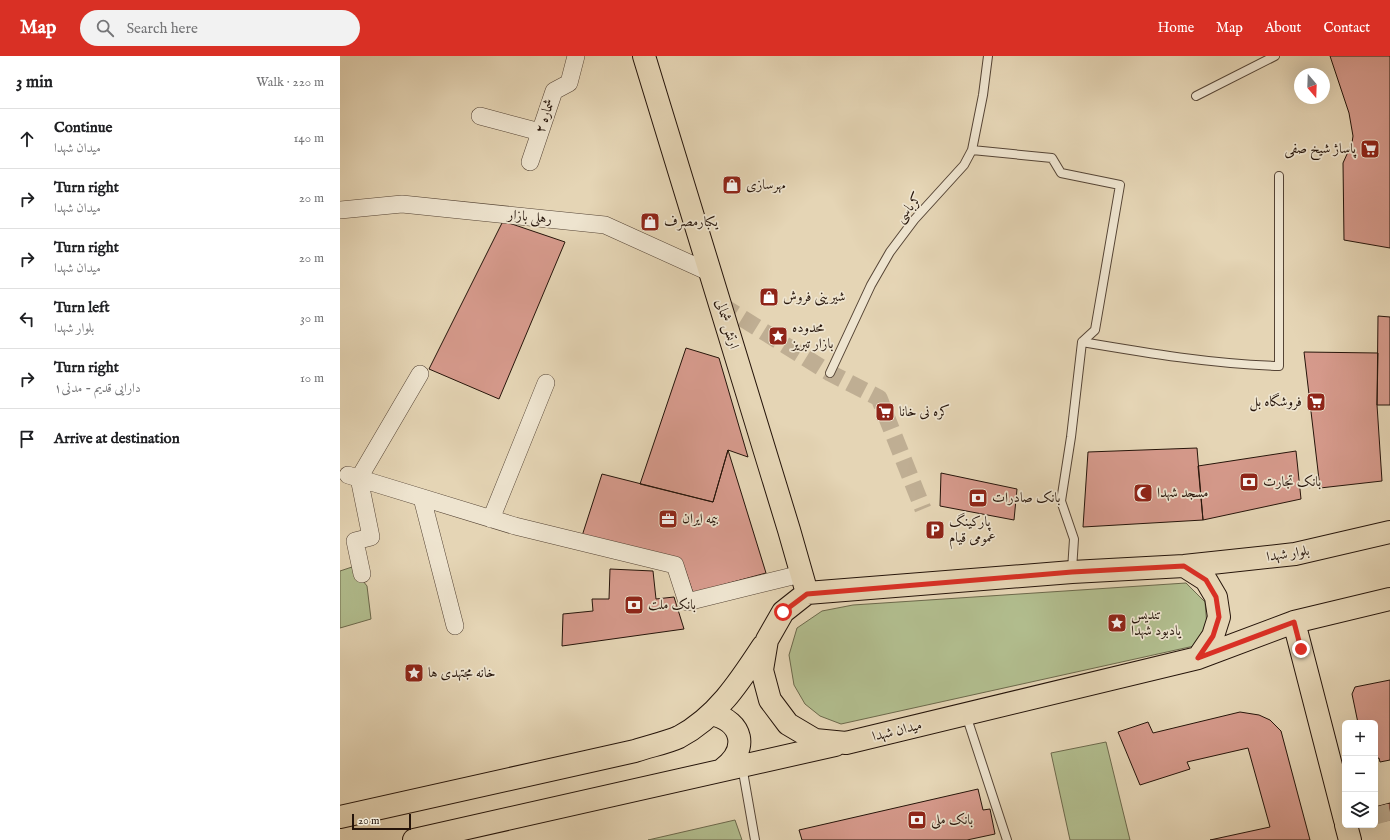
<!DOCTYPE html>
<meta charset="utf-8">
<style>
:root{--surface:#fff;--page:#f2f2f2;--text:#202124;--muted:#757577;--line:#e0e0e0;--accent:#d93025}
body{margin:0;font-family:"IM FELL English",Amiri,serif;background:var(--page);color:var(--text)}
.controls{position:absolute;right:12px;bottom:12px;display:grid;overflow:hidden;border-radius:6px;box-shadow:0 4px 16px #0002}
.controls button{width:36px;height:36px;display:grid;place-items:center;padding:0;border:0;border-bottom:1px solid var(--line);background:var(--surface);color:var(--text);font:20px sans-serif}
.compass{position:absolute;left:954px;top:12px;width:36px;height:36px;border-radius:50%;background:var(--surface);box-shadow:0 4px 16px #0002;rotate:161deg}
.scale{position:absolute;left:12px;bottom:10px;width:59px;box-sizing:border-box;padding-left:4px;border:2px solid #25140a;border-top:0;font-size:11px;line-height:14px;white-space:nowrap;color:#25140a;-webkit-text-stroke:3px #eee4cf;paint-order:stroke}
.stop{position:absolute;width:12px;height:12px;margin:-9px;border:3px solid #d93025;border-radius:50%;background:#fff}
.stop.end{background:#d93025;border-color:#fff;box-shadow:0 1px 4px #0008}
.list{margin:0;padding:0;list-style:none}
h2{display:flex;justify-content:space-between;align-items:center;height:52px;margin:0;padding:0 16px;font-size:17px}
h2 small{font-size:13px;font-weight:400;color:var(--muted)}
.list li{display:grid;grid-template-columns:26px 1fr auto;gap:12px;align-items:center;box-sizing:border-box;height:60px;padding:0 16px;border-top:1px solid var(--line)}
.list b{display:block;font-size:15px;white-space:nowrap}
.list p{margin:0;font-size:13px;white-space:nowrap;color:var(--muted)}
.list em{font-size:13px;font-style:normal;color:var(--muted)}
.icon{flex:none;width:22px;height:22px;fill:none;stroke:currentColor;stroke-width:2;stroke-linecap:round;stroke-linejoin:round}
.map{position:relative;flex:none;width:1050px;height:784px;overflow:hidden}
header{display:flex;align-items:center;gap:24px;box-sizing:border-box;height:56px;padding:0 20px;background:var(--accent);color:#fff}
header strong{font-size:19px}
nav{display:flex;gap:22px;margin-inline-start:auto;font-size:14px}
.search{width:280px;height:36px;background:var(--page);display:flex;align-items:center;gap:10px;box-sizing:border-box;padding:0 14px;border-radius:22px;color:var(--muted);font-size:15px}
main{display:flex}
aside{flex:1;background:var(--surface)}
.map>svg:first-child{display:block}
</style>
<header>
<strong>Map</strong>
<div class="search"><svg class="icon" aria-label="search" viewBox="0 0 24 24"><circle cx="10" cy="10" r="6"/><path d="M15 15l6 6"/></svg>Search here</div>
<nav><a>Home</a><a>Map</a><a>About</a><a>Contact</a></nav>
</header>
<main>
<aside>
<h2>3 min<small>Walk · 220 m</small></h2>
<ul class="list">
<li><svg class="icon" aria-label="ahead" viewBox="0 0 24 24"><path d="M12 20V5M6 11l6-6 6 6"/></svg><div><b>Continue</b><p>میدان شهدا</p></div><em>140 m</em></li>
<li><svg class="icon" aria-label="right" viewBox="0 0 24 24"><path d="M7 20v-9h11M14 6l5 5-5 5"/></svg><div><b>Turn right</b><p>میدان شهدا</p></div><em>20 m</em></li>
<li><svg class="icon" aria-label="right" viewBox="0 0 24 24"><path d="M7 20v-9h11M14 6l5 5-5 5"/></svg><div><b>Turn right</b><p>میدان شهدا</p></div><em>20 m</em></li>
<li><svg class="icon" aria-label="left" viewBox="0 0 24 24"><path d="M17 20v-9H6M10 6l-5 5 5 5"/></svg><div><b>Turn left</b><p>بلوار شهدا</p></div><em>30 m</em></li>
<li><svg class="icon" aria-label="right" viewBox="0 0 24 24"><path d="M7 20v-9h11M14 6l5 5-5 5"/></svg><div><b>Turn right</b><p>دارایی قدیم - مدنی۱</p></div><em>10 m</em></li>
<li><svg class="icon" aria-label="arrive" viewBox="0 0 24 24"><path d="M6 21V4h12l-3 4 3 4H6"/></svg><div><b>Arrive at destination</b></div></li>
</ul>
</aside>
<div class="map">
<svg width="1050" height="784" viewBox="0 0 1050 784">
<rect width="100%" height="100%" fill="#e5d5b5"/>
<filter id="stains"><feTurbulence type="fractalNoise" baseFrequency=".005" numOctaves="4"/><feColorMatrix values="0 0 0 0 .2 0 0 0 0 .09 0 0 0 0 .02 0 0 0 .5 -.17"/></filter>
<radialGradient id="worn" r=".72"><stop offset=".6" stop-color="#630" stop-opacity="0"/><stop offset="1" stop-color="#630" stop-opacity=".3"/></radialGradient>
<path fill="#b2be8f" stroke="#6c694c" d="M12,511L27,530L31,563L0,572V515Z
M846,527L865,546L867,570L854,590L501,668L480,660L465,648L454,629L449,599L457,572L482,555L513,549Z
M766,686L790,784H730L711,697Z
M395,764L402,784H308Z"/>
<path fill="#d69a8c" stroke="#25140a" d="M990,0H1050V192L1004,184L1003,107L1012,87L1013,80L1009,57Z
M163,165L225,186L159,343L89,313Z
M1038,260L1050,261V349H1037Z
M346,292L379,302L408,401L388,394L373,446L300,428Z
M964,296L1038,297L1037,349L1042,425L980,432Z
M857,392L863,464L743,471L748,396Z
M388,394L426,517L353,537L342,505L242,480L262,418L373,446Z
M956,395L961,443L863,464L858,410Z
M601,417L677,433L674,464L600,450Z
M270,513L313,515L316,543L334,541L344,573L222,590L223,558L253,555L252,543H269Z
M1050,624V704L1040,706L1039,702L1035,703V667H1018L1012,638L1015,631Z
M900,656L919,659L930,664L941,675L970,784H870L930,771L908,692L847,706L850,713L800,729L778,676L808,666L813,677Z
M638,733L643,754L650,753L655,778L627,784H462L459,774Z
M1050,747V764L1035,767V751Z"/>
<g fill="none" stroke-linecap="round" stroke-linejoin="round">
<path stroke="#bfae93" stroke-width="17" stroke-dasharray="17 8" stroke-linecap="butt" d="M381,249L490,317L539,342L583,453
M1035,760L1050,756"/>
<g stroke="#554435" stroke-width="10">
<path id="lane" d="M856,40L935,0
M632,94L712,102L721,117L780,129L755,274L742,286L731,381L721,445L734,483L732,514
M742,286C807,297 872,308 939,310V120
M490,317L531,229L550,196L574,164L624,109L632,94L643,39L648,0
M626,659L667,784
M402,710L415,784"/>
</g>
<g stroke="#554435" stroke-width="18">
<path id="street" d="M140,60L200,76
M190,106L214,35L229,27L236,0
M0,154L62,148L265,169L371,217
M8,419L175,470L335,509L347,546L461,518
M82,442L115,570
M151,463L206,327
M22,518L15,485L31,481L19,422L80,318"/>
</g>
<g stroke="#25140a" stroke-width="24">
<path id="primary" d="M304,0L449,474L467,537
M1050,476L955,498L844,510L732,516L467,537L443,556L427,584L422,614L430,644L448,668L475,684L506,687L858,602L954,566L1050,543
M844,510L866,524L876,541L879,561L873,580L858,602
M954,566L1005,764
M372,658C403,666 409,693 383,713
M0,761L295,695C309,690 326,687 339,681C377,661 400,625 423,590
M1006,769L1010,784
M74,784L495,689"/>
</g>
<use href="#lane" stroke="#eee4cf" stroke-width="8"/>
<use href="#street" stroke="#eee4cf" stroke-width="17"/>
<use href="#primary" stroke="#e5d5b5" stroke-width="22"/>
</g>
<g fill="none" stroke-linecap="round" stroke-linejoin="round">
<path stroke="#d93025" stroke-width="5" d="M443,556L467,538L732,516L844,510L866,524L876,541L879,561L873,580L858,602L954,566L961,593"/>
</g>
<defs>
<g id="supermarket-square" transform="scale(1)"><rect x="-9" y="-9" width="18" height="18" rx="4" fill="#8f2418" stroke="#eee4cf"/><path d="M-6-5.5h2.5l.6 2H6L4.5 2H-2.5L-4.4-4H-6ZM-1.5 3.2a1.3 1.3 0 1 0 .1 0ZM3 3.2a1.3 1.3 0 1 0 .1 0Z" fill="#fff"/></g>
<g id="shop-square" transform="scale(1)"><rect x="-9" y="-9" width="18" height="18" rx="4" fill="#8f2418" stroke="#eee4cf"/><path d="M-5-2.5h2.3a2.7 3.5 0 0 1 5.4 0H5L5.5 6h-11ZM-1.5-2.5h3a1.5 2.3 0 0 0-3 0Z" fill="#fff"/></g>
<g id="sight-square" transform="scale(1)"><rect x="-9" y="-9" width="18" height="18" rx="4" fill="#8f2418" stroke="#eee4cf"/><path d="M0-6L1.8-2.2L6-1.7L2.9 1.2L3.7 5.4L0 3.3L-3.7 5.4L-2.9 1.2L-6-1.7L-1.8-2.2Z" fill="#fff"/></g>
<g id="bank-square" transform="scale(1)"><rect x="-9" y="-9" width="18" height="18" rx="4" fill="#8f2418" stroke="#eee4cf"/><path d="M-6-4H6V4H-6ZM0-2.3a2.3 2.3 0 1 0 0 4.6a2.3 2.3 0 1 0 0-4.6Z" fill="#fff"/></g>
<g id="mosque-square" transform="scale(1)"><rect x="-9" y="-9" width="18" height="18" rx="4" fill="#8f2418" stroke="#eee4cf"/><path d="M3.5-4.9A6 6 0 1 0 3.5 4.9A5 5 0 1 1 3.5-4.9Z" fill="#fff"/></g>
<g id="office-square" transform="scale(1)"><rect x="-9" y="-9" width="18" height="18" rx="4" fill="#8f2418" stroke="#eee4cf"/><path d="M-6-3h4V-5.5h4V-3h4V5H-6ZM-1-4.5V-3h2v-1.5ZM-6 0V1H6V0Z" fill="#fff"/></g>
<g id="parking-square" transform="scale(1)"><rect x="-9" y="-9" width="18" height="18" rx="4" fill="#8f2418" stroke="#eee4cf"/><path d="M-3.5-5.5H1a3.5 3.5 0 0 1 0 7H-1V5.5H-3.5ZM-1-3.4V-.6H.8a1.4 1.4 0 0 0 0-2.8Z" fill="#fff"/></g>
</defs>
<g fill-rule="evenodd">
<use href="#supermarket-square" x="1030" y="93"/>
<use href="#shop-square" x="392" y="129"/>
<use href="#shop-square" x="310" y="166"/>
<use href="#shop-square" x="429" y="241"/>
<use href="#sight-square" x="438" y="280"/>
<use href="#supermarket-square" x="976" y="346"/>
<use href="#supermarket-square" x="545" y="356"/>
<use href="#bank-square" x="909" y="426"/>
<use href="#mosque-square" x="803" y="437"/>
<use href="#bank-square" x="638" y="442"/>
<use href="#office-square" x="328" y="463"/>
<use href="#parking-square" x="595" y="474"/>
<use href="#bank-square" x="294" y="549"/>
<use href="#sight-square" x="777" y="567"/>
<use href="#sight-square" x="74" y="617"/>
<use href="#bank-square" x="577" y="764"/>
</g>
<g text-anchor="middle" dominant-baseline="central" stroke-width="3.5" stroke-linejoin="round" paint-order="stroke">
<g font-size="14" fill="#25140a" stroke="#eee4cf">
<text transform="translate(205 60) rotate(-72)">شماره ۲</text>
<text transform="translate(569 152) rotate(-50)">کرباسی</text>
<text transform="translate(190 161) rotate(6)">رهلی بازار</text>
<text transform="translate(387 268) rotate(73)">ارتش شمالی</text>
<text transform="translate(948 498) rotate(-9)">بلوار شهدا</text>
<text transform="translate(557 675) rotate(-14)">میدان شهدا</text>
</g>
<g font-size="14" fill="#25140a" stroke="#eee4cf" text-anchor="start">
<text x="1016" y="93" text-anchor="end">پاساژ شیخ صفی</text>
<text x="406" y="129">مهرسازی</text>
<text x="324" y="166">یکبارمصرف</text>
<text x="443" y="241">شیرینی فروش</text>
<text x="452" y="272">محدوده<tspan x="452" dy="16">بازار تبریز</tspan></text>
<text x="962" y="346" text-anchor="end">فروشگاه بل</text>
<text x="559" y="356">کره نی خانا</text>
<text x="923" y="426">بانک تجارت</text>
<text x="817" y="437">مسجد شهدا</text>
<text x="652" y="442">بانک صادرات</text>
<text x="342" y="463">بیمه ایران</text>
<text x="609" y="466">پارکینگ<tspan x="609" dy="16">عمومی قیام</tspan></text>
<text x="308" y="549">بانک ملت</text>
<text x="791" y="559">تندیس<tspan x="791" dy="16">یادبود شهدا</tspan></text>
<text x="88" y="617">خانه مجتهدی ها</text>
<text x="591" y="764">بانک ملی</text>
</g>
</g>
<rect width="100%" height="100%" filter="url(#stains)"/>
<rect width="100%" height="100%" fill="url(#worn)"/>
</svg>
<div class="controls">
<button>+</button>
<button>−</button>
<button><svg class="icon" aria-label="layers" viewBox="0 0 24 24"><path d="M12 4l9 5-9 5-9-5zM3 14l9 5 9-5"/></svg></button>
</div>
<svg class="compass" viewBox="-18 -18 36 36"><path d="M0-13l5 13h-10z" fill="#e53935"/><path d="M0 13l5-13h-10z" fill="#757577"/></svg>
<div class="scale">20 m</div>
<div class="stop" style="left:443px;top:556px"></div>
<div class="stop end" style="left:961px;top:593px"></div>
</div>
</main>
